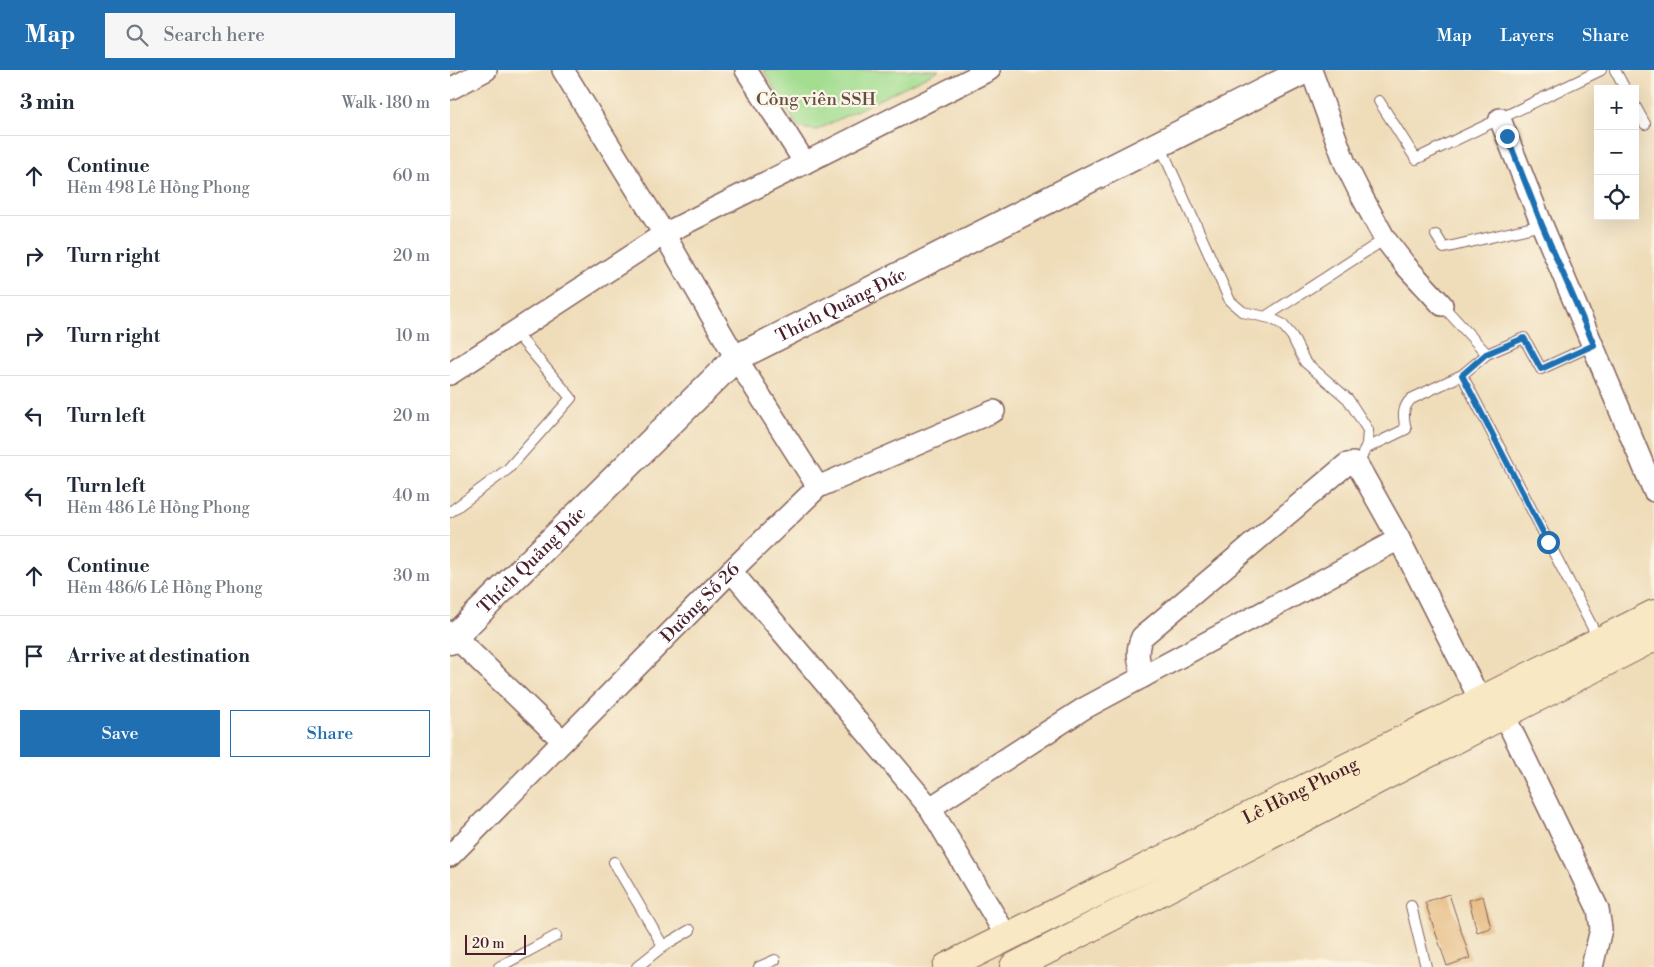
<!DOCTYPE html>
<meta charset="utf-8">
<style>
:root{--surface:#fff;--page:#f6f6f7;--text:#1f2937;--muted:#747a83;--line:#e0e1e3;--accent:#1f6fb2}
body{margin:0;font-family:"Libre Bodoni",serif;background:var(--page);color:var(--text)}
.controls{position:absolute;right:15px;top:15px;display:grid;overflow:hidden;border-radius:0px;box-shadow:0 5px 20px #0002}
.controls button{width:45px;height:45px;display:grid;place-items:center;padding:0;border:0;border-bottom:1px solid var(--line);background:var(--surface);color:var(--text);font:25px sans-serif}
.scale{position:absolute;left:15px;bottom:12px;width:61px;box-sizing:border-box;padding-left:5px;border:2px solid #4a1f2b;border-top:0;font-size:14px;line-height:18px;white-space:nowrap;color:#4a1f2b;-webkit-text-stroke:4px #fcf5e5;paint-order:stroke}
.stop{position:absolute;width:15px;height:15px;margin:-11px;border:4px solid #1f6fb2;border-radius:50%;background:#fff}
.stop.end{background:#1f6fb2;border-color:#fff;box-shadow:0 1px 5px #0008}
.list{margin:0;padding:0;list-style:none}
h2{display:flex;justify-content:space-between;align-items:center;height:65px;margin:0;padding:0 20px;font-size:21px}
h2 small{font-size:16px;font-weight:400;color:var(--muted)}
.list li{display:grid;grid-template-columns:32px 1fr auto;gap:15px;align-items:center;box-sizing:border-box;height:80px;padding:0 20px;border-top:1px solid var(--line)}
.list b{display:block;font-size:19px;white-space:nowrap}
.list p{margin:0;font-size:16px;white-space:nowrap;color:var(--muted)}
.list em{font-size:16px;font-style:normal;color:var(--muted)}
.actions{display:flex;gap:10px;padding:15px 20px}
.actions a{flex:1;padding:11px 0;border:1px solid var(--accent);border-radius:0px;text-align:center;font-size:18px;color:var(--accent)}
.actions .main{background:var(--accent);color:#fff}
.icon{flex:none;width:28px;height:28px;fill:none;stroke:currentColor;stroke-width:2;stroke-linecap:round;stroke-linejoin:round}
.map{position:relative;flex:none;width:1204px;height:897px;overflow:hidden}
header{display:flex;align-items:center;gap:30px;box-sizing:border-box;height:70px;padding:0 25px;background:var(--accent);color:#fff}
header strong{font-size:24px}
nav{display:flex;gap:28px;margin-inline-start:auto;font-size:18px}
.search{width:350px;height:45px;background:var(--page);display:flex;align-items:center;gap:12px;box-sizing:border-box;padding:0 18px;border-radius:0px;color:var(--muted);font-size:19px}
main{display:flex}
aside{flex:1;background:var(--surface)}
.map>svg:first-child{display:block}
</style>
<header>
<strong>Map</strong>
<div class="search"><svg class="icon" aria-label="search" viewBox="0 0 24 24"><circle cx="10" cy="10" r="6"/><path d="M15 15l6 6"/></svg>Search here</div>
<nav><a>Map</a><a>Layers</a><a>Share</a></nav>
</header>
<main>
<aside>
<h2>3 min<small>Walk · 180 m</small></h2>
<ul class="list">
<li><svg class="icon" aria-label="ahead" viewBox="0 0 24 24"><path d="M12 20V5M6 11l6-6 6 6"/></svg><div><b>Continue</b><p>Hẻm 498 Lê Hồng Phong</p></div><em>60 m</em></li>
<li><svg class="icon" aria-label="right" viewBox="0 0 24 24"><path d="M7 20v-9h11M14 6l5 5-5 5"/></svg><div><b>Turn right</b></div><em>20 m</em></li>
<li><svg class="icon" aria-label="right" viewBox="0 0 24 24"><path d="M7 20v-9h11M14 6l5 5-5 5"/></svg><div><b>Turn right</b></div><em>10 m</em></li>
<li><svg class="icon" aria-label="left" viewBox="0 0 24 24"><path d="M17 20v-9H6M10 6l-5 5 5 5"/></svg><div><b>Turn left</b></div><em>20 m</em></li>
<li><svg class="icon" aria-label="left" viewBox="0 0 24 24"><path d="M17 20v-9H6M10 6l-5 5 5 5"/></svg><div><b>Turn left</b><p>Hẻm 486 Lê Hồng Phong</p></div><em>40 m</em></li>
<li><svg class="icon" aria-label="ahead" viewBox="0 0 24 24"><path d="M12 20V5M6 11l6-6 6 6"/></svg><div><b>Continue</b><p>Hẻm 486/6 Lê Hồng Phong</p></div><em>30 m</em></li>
<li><svg class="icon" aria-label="arrive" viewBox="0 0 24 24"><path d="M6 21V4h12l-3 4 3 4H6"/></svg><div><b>Arrive at destination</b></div></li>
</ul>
<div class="actions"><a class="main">Save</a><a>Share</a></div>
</aside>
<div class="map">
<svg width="1204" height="897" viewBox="0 0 1204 897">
<rect width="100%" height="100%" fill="#fcf5e5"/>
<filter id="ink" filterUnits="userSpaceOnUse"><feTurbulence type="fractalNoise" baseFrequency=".02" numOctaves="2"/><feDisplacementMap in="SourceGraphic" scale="10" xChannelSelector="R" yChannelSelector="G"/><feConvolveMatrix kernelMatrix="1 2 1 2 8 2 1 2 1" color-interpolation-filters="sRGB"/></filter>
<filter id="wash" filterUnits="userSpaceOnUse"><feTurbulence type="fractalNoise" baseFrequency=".0096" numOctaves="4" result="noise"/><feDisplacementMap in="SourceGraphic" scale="20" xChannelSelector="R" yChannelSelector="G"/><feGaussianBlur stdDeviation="1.12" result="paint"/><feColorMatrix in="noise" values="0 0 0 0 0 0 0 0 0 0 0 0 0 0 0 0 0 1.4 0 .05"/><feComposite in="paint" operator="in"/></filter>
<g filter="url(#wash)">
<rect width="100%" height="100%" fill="#efddba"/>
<path fill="#a2dd90" stroke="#767e5e" d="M313,0H489L367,60L349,58Z"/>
<g id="blocks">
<path fill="#e4b578" d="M999,824L1020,888L997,896L975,832Z
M1033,826L1041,858L1027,862L1019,830Z"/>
</g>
</g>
<g filter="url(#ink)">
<use href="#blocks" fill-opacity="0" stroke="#84625d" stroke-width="1"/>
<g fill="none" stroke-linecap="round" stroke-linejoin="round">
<g stroke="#84625d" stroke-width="12">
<path id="service" d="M1165,0L1175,19
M929,31L966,89L1151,0
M1185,36L1195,54
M710,75L780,231L793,242L820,248L832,254L842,266L855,292L898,329L918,360L917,374L908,396
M986,165L994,178L1092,155
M815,247L935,169
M1037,284L1074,268L1091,299L1143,275
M1012,305L1149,570
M915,379L956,359C953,347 952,338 961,329L1012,305L1037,284L992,235
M0,442L58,399L121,328L65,262
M164,792L213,876
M961,836L976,897
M49,897L106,866
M187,897L213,876L240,860
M309,897L325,890"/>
</g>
<g stroke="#84625d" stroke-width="24">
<g id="minor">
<path d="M113,0L214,164L286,288L368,417"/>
<path d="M296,0L355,93"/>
<path d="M861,0L895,93L911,125L935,169L956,196L992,235"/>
<path d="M0,19L36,0"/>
<path d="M1050,49L1092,155L1204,421"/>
<path d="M0,304L214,164L539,0"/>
<path d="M281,501L480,738L557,867"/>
<path d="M0,562L113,671"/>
<path d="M693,607C689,592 685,582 692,567L897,394L903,393L908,396L949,469L1030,630"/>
<path d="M1054,645L1148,839L1151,859L1142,897"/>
<path d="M480,738L633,639L949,469"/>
<path id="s1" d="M0,786L281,501L368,417L544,341"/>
</g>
</g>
<g stroke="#84625d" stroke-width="29">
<g id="tertiary">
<path id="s2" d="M0,571L286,288L856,0"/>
</g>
</g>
<g stroke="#84625d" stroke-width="30">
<g id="secondary">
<path id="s3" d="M497,897L1204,544"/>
<path d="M564,897L1204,567"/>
</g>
</g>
<use href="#service" stroke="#fff" stroke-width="10"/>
<use href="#minor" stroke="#fff" stroke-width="21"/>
<use href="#tertiary" stroke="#fff" stroke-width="26"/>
<use href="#secondary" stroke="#f8e8c3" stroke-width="28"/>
</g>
</g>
<g fill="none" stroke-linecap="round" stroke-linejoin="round" filter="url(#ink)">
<path stroke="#1f6fb2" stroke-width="6" d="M1057,66L1092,155L1144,275L1091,299L1074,268L1036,284L1012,305L1098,472"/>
</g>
<g text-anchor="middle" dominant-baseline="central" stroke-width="4.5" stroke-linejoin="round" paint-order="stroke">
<g font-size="18" fill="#604e44" stroke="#fcf5e5">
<text x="366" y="29">Công viên SSH</text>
</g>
<g font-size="18" fill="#4a1f2b" stroke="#fcf5e5">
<text stroke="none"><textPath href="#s2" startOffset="520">Thích Quảng Đức</textPath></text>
<text stroke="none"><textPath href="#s2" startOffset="115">Thích Quảng Đức</textPath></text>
<text stroke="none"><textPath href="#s1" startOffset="356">Đường Số 26</textPath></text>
<text stroke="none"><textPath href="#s3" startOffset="395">Lê Hồng Phong</textPath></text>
</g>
</g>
</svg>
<div class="controls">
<button>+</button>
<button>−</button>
<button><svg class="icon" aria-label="locate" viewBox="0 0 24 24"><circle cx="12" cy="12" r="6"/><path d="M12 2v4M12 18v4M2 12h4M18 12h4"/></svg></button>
</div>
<div class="scale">20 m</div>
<div class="stop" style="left:1098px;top:472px"></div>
<div class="stop end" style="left:1057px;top:66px"></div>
</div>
</main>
